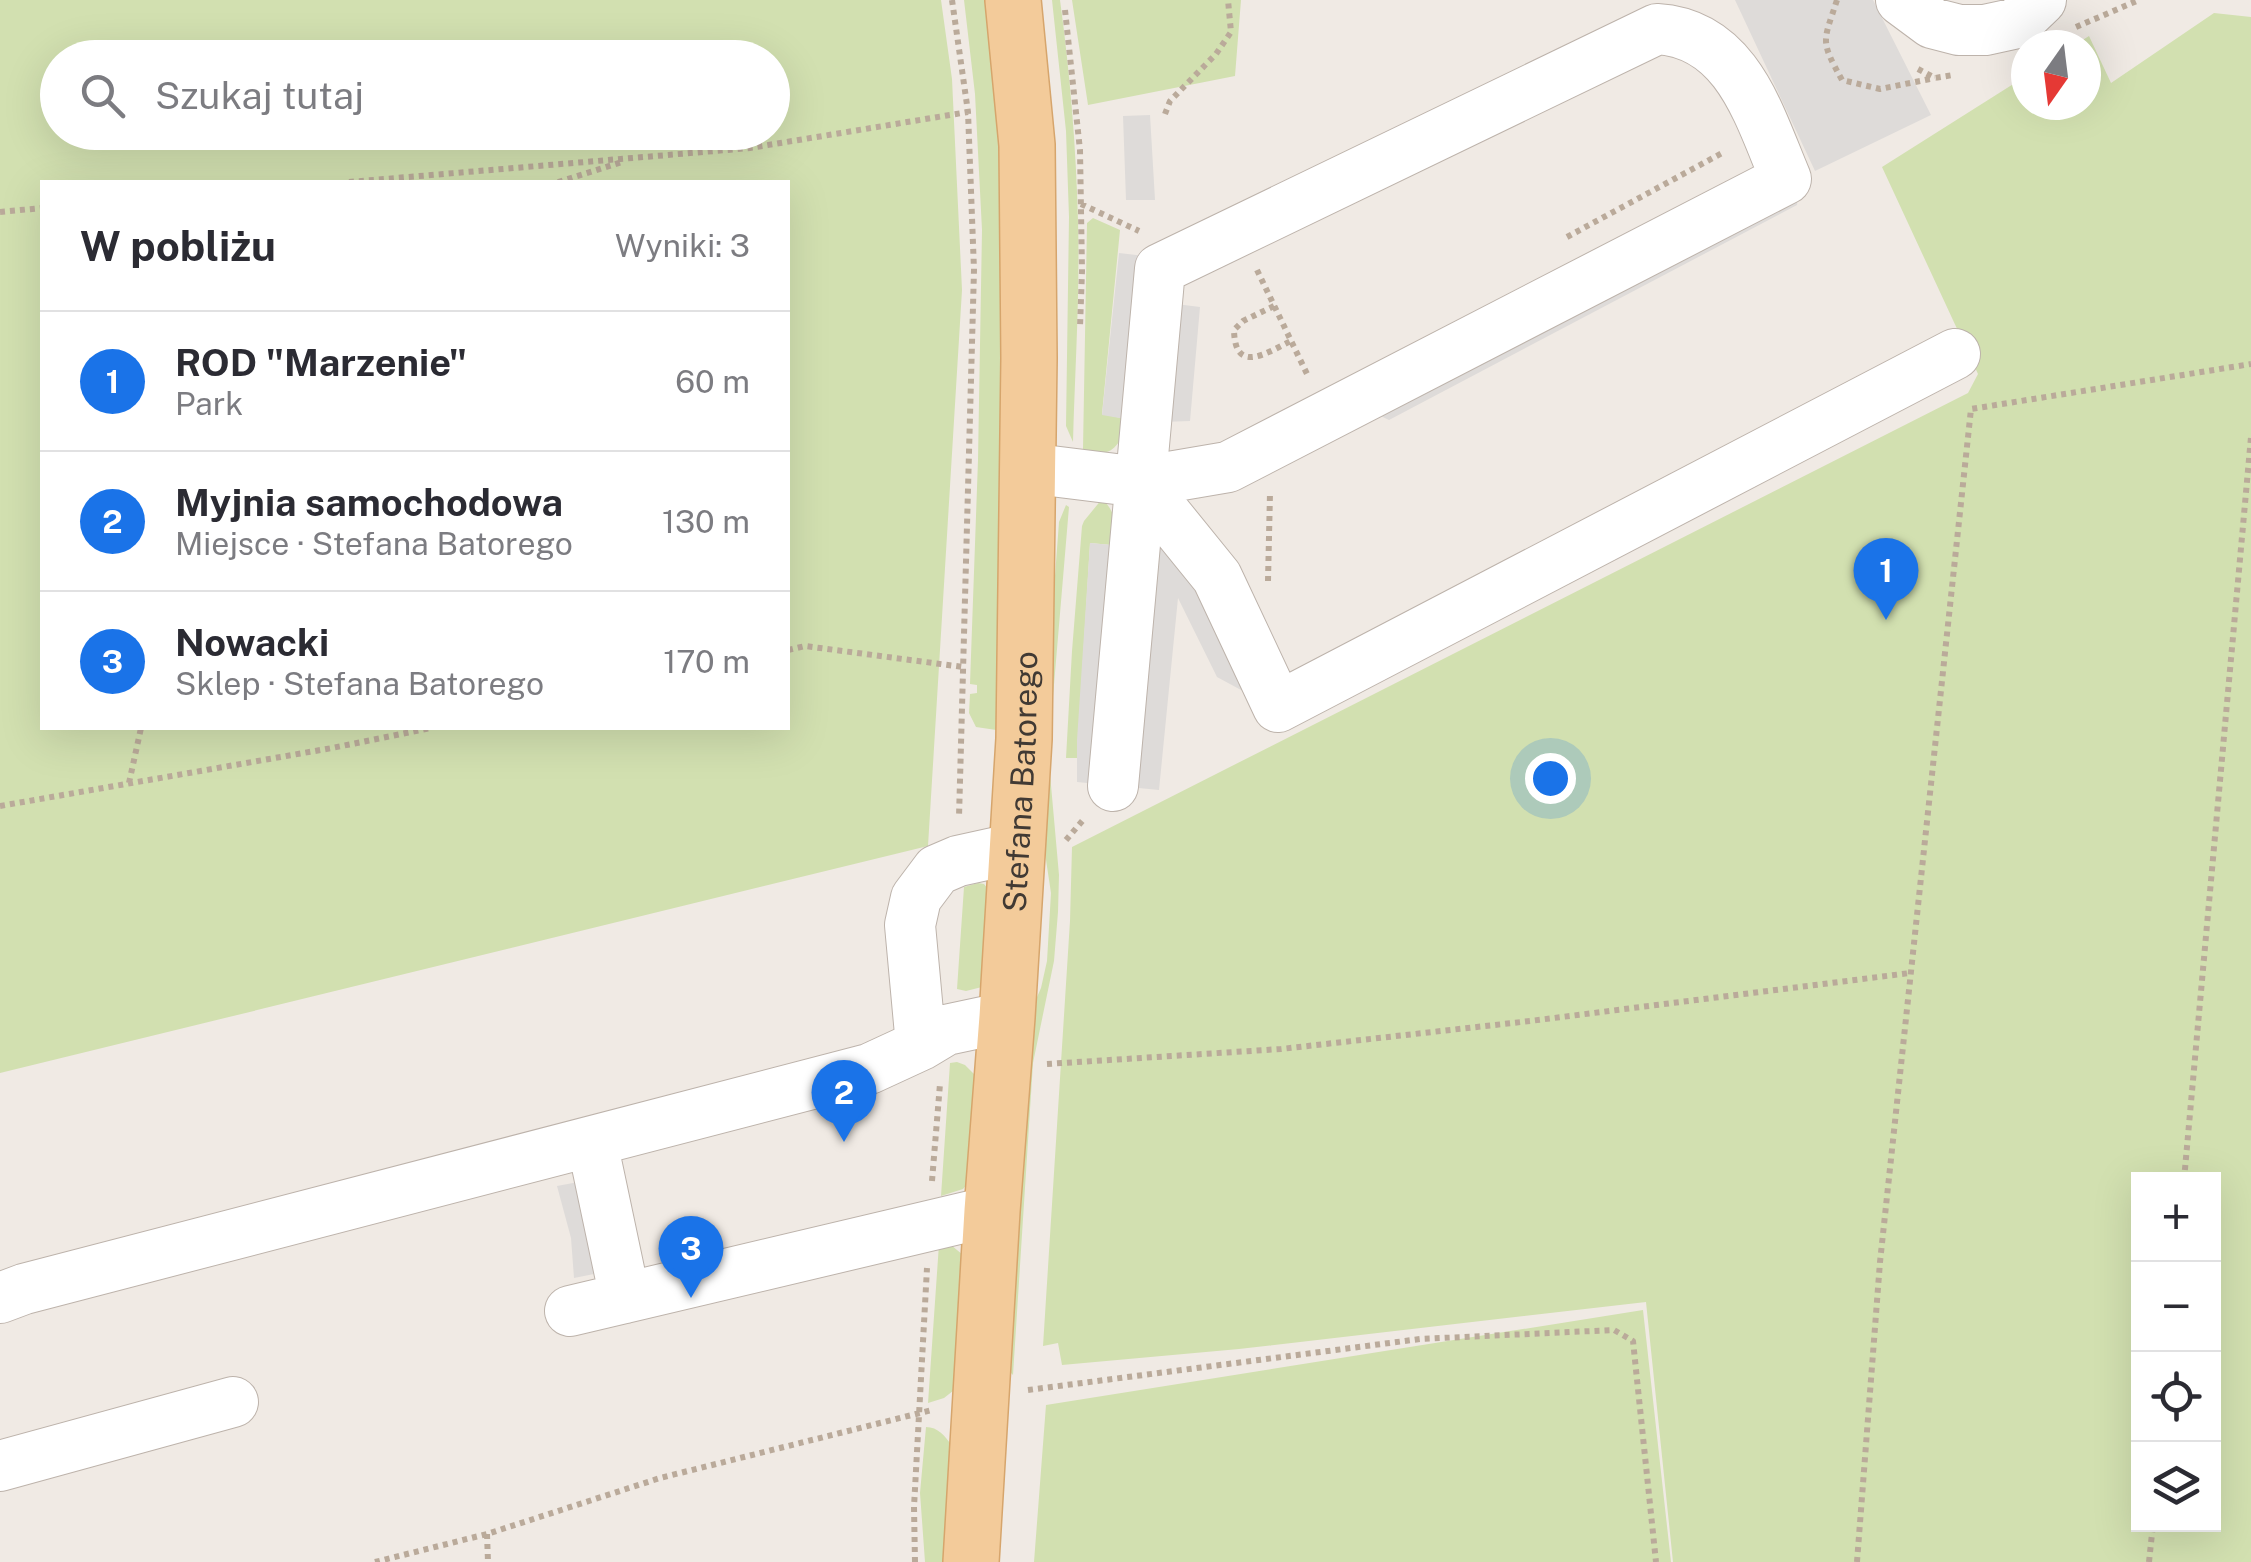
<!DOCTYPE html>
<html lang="pl">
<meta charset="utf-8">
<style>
:root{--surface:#fff;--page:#f2f2f3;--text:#2b2b33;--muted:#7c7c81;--line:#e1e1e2;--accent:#1a73e8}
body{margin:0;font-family:"Public Sans",sans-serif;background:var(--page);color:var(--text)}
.controls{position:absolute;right:30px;bottom:30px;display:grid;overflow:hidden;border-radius:0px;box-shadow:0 10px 40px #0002}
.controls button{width:90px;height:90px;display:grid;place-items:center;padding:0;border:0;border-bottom:2px solid var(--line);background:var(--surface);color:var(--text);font:50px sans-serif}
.compass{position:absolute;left:2011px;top:30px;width:90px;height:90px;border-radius:50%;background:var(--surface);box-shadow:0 10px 40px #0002;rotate:194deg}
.you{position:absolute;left:1550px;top:778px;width:35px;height:35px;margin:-25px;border:8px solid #fff;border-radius:50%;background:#1a73e8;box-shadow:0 0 0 15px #1a73e833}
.badge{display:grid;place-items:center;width:65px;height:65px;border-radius:50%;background:var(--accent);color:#fff;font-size:32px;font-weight:700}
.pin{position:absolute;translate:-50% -82px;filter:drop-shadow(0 2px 5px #0008)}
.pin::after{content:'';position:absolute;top:52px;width:35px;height:30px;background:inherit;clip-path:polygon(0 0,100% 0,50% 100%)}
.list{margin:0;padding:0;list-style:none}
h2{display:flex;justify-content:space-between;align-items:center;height:130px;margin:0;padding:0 40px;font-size:42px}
h2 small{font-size:32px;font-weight:400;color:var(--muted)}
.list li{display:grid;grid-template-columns:65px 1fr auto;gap:30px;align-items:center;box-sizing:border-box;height:140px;padding:0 40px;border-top:2px solid var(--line)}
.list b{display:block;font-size:38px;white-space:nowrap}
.list p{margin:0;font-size:32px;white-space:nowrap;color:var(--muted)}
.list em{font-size:32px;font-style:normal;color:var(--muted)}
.icon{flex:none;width:55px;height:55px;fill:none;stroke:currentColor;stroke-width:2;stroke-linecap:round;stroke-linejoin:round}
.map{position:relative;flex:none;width:2251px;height:1562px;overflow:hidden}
.search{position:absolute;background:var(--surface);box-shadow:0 10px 40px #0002;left:40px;top:40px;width:750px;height:110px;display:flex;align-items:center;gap:25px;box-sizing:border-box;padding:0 35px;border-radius:55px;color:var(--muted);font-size:38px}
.panel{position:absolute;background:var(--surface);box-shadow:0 10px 40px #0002;left:40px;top:180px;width:750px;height:550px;border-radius:0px}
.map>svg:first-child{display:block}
</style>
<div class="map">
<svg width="2251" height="1562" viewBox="0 0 2251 1562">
<rect width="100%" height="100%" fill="#f0eae4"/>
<path fill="#d2e0b0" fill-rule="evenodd" d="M0,0H941L952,79L962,290L928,846L0,1073ZM58,58H772V132H58ZM42,182H788V728H42Z
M964,0H990L1004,145L1003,731L976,727L969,713L970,694L977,693V685L970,684L978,460L982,230L975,94Z
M1052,0H1060C1070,73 1076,147 1078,221C1080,294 1075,368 1073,442L1066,426L1069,217L1066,131Z
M1072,0H1241L1235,76L1088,105Z
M2214,13L2251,17V1562H1673L1646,1302L1239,1349L1062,1365L1058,1343L1043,1346L1070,921L1072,847L1968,393L1978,374L1882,167L2026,76V105H2086V45H2075L2089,36L2111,83ZM2138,1180H2214V1524H2138Z
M1093,218L1120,230L1102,414L1131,420C1118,444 1114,461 1083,449L1087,223Z
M1102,499C1117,513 1117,526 1111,545L1090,543L1077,758H1066L1072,651L1082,526L1084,521Z
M1066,505L1069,507L1050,732L1052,616L1059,522Z
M1043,774H1050L1059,875L1058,912L1054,961L1033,1063L1013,1375L1009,1371L1030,1013L1041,988L1047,961L1051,893L1043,840Z
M978,883L984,884L989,890L982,987L966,991L957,989L964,887Z
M957,1062L965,1065L975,1075L969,1182L963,1189L941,1196L950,1063Z
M939,1244L951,1245L963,1255L958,1387L944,1398L928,1403Z
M1643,1310L1671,1562H1034L1046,1405Z
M926,1427C938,1427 945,1436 952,1446L948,1562H925L920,1493Z"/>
<path fill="#dedbd9" d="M1735,0H1873L1931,115L1815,171Z
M1150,115L1155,200H1126L1123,116Z
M1800,180L1797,205L1389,420L1368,410Z
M1119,253L1145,256L1131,420L1102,415Z
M1168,303L1200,307L1190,421L1162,422Z
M1187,529L1254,697L1217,677L1178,598L1159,790L1077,782V740L1090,543L1112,545Z
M589,1180L604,1272L574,1278L571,1238L557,1186Z"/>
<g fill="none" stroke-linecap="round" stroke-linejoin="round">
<g stroke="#bdb3ab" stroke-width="52">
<path id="minor" d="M1901,0L1932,23L1959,30H1985L2017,23L2041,0
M1027,468L1140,482L1228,467L1786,179C1759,116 1738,34 1657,29L1160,269L1113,786
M1140,482L1217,577L1278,707L1955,354
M921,1045L910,925L916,898L937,870L958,861L1017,848
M592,1142L625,1298
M0,1298L24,1289L869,1069L921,1045L946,1030L1007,1017
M570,1311L992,1211
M0,1466L233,1402"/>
</g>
<g stroke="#d6a56c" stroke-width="58">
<g id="major">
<path id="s1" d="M971,1562L992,1211L1007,1017L1024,739L1029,358L1027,145L1013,0"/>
</g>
</g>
<path stroke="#baaa9a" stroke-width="6" stroke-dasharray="5 5" stroke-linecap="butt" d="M952,0L968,112L974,270L959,817
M1837,0C1823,43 1820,40 1842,80L1880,89L1935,78
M1065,10L1080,150L1082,271L1080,327
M2076,27L2139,0
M1918,69L1935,78L1953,75
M1165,114L1170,101L1216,54L1231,32L1228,0
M349,182L750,148L968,112
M558,182L622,162
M1081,204L1139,231
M0,212L42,208
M1567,237L1724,152
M1257,270L1308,376
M1274,306L1243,321L1234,330C1235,375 1266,353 1291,341
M1268,581L1270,493
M788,650L805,646L963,667
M129,783L141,728
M0,806L332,748L431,728
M1066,840L1084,819
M1047,1064L1281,1049L1530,1021L1910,973
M2184,1180L2251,437
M932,1181L940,1084
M1028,1390L1420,1339L1614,1330L1633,1341L1656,1562
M487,1534L488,1562
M375,1562L487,1534L660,1478L932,1410
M915,1562L914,1507L927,1268
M1857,1562L1880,1262L1971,409L2251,364
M2149,1562L2153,1524"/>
<use href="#minor" stroke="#fff" stroke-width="50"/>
<use href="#major" stroke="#f3cb9a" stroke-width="55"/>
</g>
<g text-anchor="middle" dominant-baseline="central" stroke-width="10" stroke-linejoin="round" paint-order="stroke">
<g font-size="32" fill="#413a34" stroke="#fff">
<text stroke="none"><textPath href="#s1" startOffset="782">Stefana Batorego</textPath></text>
</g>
</g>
</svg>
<div class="controls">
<button>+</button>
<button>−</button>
<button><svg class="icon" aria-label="locate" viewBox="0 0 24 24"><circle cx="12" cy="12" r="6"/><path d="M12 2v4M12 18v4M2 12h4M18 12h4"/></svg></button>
<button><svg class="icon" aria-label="layers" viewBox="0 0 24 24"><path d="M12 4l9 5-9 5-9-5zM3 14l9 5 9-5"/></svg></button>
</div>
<svg class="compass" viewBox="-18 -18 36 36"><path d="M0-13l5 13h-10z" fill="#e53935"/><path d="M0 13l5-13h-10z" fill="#7c7c81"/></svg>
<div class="you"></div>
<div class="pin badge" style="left:1886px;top:620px">1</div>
<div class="pin badge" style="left:844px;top:1142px">2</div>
<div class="pin badge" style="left:691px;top:1298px">3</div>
<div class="search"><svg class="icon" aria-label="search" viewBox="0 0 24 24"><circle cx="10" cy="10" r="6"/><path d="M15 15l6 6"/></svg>Szukaj tutaj</div>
<section class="panel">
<h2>W pobliżu<small>Wyniki: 3</small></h2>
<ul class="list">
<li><span class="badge">1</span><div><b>ROD &quot;Marzenie&quot;</b><p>Park</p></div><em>60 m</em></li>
<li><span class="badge">2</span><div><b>Myjnia samochodowa</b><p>Miejsce · Stefana Batorego</p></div><em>130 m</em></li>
<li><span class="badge">3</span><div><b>Nowacki</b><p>Sklep · Stefana Batorego</p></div><em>170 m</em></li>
</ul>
</section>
</div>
